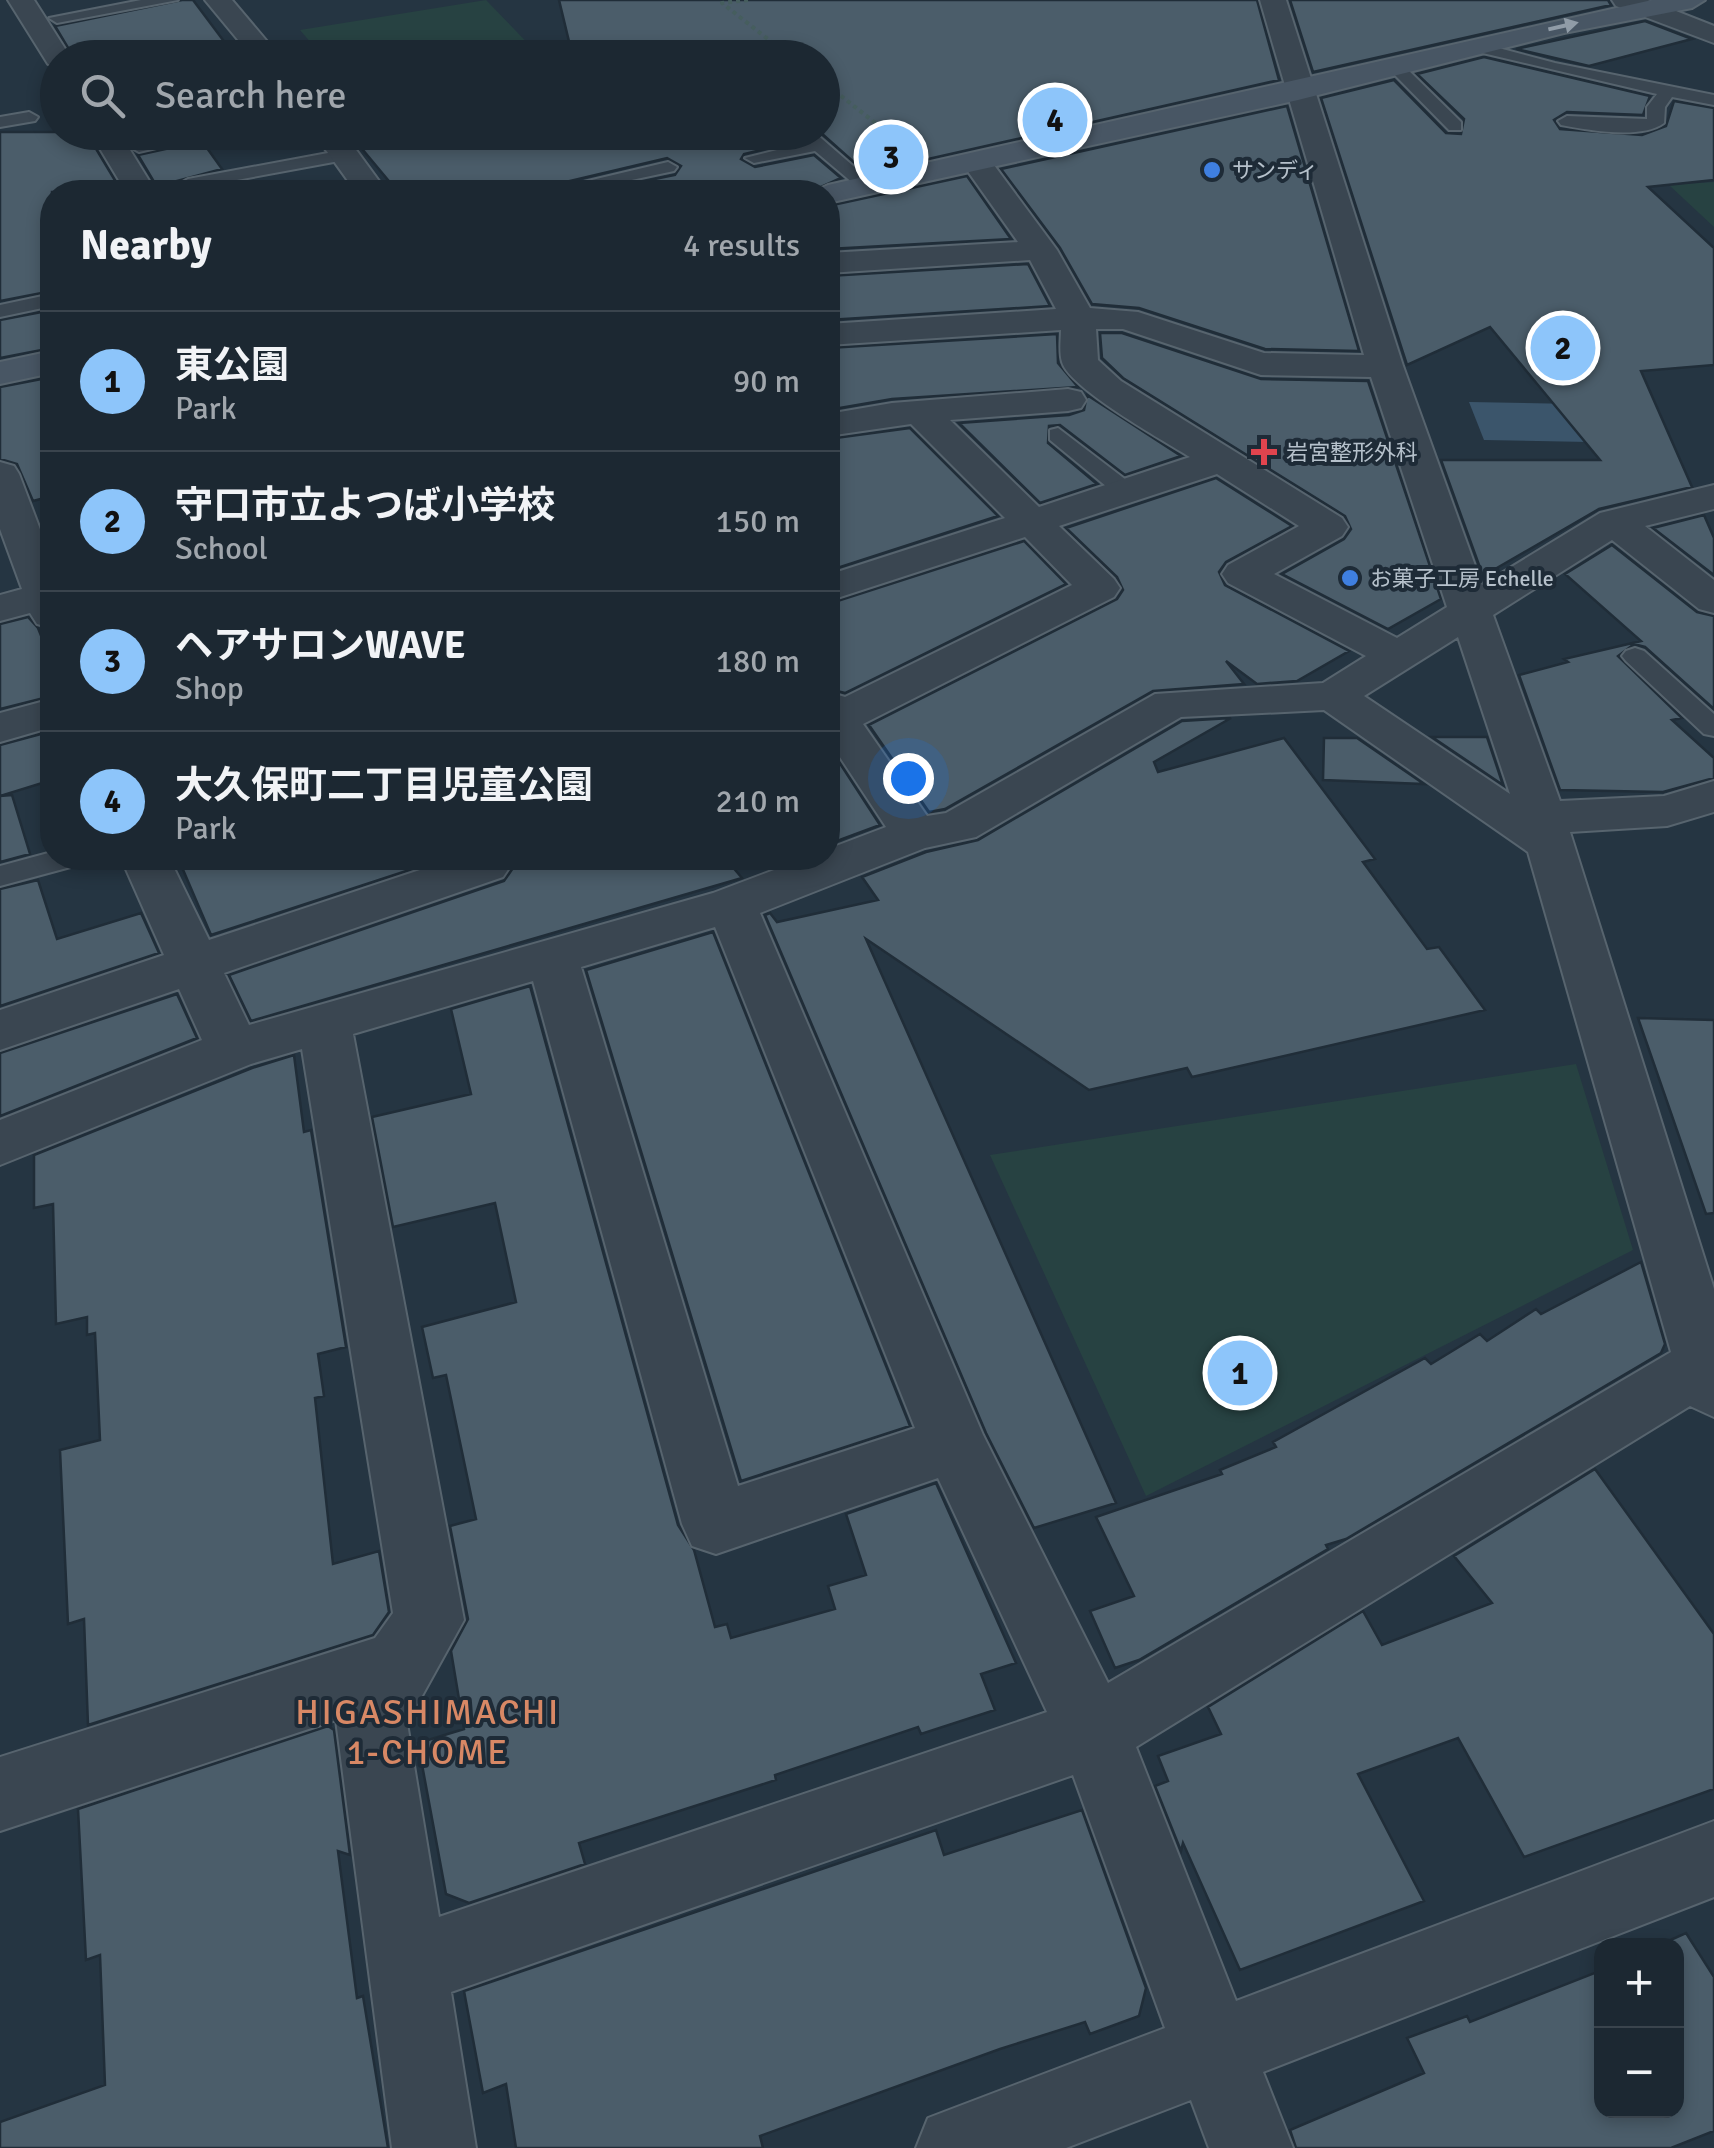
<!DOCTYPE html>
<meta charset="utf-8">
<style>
:root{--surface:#1c2832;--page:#25303a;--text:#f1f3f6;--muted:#a0a6ac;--line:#3a444d;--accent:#8dc5fa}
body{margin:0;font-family:Signika,"Noto Sans JP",sans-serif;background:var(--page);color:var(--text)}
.controls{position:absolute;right:30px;bottom:30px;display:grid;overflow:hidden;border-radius:20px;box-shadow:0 5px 15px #0003}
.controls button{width:90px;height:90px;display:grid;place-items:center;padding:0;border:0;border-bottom:2px solid var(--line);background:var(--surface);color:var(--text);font:50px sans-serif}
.you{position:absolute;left:908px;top:778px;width:35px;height:35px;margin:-25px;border:8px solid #fff;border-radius:50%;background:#1a73e8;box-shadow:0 0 0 15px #1a73e833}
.badge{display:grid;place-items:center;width:65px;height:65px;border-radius:50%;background:var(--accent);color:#111;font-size:32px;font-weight:700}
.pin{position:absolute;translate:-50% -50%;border:5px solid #fff;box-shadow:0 2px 10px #0006}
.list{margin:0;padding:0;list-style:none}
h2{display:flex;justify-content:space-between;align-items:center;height:130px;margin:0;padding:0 40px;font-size:42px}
h2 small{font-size:32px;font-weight:400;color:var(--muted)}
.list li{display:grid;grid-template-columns:65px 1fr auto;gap:30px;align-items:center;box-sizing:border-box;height:140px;padding:0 40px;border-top:2px solid var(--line)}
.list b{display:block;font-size:38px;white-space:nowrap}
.list p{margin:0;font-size:32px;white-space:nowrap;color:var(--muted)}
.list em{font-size:32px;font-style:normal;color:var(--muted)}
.icon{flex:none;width:55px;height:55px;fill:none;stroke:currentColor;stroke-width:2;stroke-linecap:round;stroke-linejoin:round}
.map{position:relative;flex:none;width:1714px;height:2148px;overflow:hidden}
.search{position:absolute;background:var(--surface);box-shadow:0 5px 15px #0003;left:40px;top:40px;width:800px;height:110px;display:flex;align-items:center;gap:25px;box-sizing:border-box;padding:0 35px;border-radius:55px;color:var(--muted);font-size:38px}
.panel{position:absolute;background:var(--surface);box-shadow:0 5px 15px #0003;left:40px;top:180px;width:800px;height:690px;border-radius:40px}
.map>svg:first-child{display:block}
</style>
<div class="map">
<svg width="1714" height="2148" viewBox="0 0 1714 2148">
<rect width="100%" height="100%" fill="#253542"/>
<path fill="#274242" d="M486,0L541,57H323L300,30Z
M1714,182V227L1669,185Z
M1576,1064L1633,1250L1146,1496L990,1155Z"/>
<path fill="#3b556b" d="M1469,402L1623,405L1641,443L1484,440Z"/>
<path fill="#4b5d6a" stroke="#202d38" stroke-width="2.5" d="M182,0H193L226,44L144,58H74L55,26Z
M559,0H1257L1279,80L866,173L820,132L822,58H573Z
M1290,0H1608L1611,5L1313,72Z
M1645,21L1692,39L1589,66L1516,49Z
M1484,57L1650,96L1643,115L1567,112L1554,120L1560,129L1642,135L1666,126L1674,101L1714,108V180L1648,187L1714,248V365L1641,371L1692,487L1599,509L1483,576L1441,460H1600L1490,327L1407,365L1321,98L1394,80L1446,133L1461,134L1464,119L1417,74Z
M1287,106L1359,351L1265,349L1139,308L1092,304L1060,248L1001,169Z
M0,132H86L122,192H52V291L0,301Z
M348,132H791L798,141L744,154L741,159L755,167L814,155L841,178L810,192H591L675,175L681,166L667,158L553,185V192H398Z
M202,141L222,169L177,181V187L188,192H160L138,155Z
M967,176L1011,239L828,249V206Z
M1028,264L1050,306L828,320V276Z
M52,310V348L0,358V320Z
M1100,333H1122L1261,379L1368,381L1441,599L1388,629L1282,574L1344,539L1351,529L1345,516L1123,378L1102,358Z
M1057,334L1058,363L1078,387L892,399L828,410V348Z
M52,377V496L33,501L17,464L0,459V387Z
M1087,395L1181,456L1125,475L1060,425L1049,426L1048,443L1097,484L1040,503L959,423L1069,415L1084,410Z
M910,428L998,516L828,571V439Z
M1216,478L1292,526L1226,562L1219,572L1225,585L1349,651L1297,681L1257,684L1226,661L1244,684L1153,691L945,809L929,812L869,725L1117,599L1123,590L1117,577L1066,528Z
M1704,515L1714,538V575L1653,528Z
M1024,541L1066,584L845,693L828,689V604Z
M1612,545L1697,612L1714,616V709L1645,647L1634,644L1618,656L1682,718L1672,720L1714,758V778L1663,792L1560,790L1519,675L1568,662L1564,659L1641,641L1565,574Z
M28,617L38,628L52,663V696L0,709V624Z
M1231,718L1154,762L1158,772L1284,738L1375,859L1363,862L1427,949L1439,947L1485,1010L1192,1077L1187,1068L1089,1090L866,939L1116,1503L1034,1528L986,1433L765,915L770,913L777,922L878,900L862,877L926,852L978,840L1182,721Z
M52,731V780L0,796V745Z
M1432,737H1487L1503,785Z
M1324,738H1357L1424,784L1323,780Z
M828,745L880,825L837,841L828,827Z
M12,795L30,854L0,862V796Z
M178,858H446L211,935Z
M510,858H725L742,878L251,1021L229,975L504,881L515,865Z
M38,880L57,939L141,913L159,953L0,1006V889Z
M713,932L910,1426L741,1481L586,970Z
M530,986L678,1525L694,1550L715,1627L727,1624L731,1638L835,1609L828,1586L866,1575L846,1514L936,1483L1016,1663L981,1674L995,1710L921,1734L918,1727L775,1775L776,1780L579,1843L585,1864L469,1903L446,1894L418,1743L464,1729L451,1651L468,1619L450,1526L476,1519L446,1375L433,1378L422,1327L516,1302L495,1203L393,1227L372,1117L471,1094L451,1009Z
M177,994L197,1038L0,1116V1053Z
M1638,1018L1714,1020V1213L1706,1214Z
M294,1055L304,1132L311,1130L346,1347L318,1354L324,1396L315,1398L333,1564L379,1551L389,1612L373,1635L88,1725L84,1619L68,1624L60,1450L100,1440L95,1333L87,1335V1317L56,1324L53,1204L34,1208V1155L252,1068Z
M1641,1262L1665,1344L1661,1353L1346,1539L1326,1545L1328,1549L1139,1660L1115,1668L1090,1611L1134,1596L1096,1517L1222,1474L1220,1470L1276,1447L1273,1442L1425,1358L1431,1364L1480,1334L1487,1341L1536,1309L1541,1314Z
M1595,1469L1714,1634V1789L1524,1857L1458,1738L1358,1774L1424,1901L1240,1970L1183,1843L1181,1851L1155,1786L1168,1781L1158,1756L1221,1734L1208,1707L1363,1611L1382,1645L1492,1603L1454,1556Z
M328,1726L334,1730L350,1855L338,1851L357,1998L363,1996L388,2148H0V2122L105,2085L100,1955L86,1960L78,1809Z
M1082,1810L1146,1988L1139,2016L1090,2034L1085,2022L1000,2049L760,2136L763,2148H516L506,2084L483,2093L464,1991L936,1830L944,1855Z
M1686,1933L1714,1977V2131L1671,2148H1296L1290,2130L1424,2073L1407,2038L1467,2016L1470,2022L1602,1970V2110H1676V1946H1657Z"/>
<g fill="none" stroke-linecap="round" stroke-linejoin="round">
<g stroke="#57646e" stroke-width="4">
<path id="lane" d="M141,0H178L57,23L49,18Z
M1476,42L1555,63L1714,95V105L1672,97L1665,107L1664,123C1641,140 1588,130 1561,125L1558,121L1567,116L1647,119V107L1657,94L1470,50L1468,47Z
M1390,64H1402L1461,122V130H1449L1390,70Z
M29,112L38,117L35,121L0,127V117Z
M188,132H226L139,152L130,147Z
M795,132H814L875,185L860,189L815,151L754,163L745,158L805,143Z
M344,150L353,155L350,159L188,189L179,184L188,179Z
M668,162L677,167L674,171L575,192L554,189Z
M52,294V306L0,317V305Z
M1058,428L1134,486V496H1118L1050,440V430Z
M1635,648L1644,651L1714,714V736L1704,734L1626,661L1622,656L1626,651Z
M52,852V858H83L78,865L0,886V866Z"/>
</g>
<g stroke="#57646e" stroke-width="4">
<path id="street" d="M8,0H34L71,58H58V66L48,64Z
M205,0H232L281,58H253Z
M1260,0H1286L1403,366L1482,585L1600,513L1714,485V509L1645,526L1714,580V613L1699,609L1612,540L1493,615L1560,801L1664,796L1714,781V812L1667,826L1570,832L1714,1289V1417L1690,1406L1136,1747L1236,2001L1714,1821V1897L1263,2072L1293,2148H1209L1191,2100L1066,2148H916L928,2118L1165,2028L1073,1775L451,1992L476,2148H392L336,1720L0,1831V1757L375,1638L393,1613L302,1049L251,1064L0,1165V1120L202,1040L179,989L0,1050V1010L164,955L121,858H169L209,940L456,858H506L511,865L503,877L224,973L249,1025L713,893L806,858H828V849L886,827L828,739V692L845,697L1072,585L1025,537L828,601V575L1005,518L911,424L828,436V414L892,403L1068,389L1081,392L1086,400L1081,408L1068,411L950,420L1039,507L1190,457C1164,441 1069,388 1062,362C1059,352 1061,339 1061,330L828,345V324L1056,309L1030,260L828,273V253L1018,242L962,163L977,154L988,157L1057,250L1090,308L1138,312L1264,353L1364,355ZM1096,329H1123L1261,375L1371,377L1447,607L1397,638L1274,574L1342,536L1348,527L1342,518L1121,381L1098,360ZM1217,474L1299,526L1228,565L1222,574L1228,583L1366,656L1323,683L1155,694L946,813L927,816L863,724L1114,597L1120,588L1114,579L1059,526ZM1458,637L1510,794L1364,696ZM1324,710L1528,852L1671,1352L1108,1683L983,1435L760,913L925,848L976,837L1181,717ZM715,927L915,1428L738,1486L581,967ZM533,981L682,1524L692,1546L716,1554L938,1478L1047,1712L439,1917L407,1723L464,1620L353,1034Z
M1612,0H1648L1714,26V43L1616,6Z
M90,132H119L156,192H126Z
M313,132H343L387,192H356Z
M0,462L14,466L19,474L52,561V628L37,624L30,613L0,621V595L22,589L0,529Z
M52,699V727L0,742V713Z"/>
</g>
<g stroke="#57646e" stroke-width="4">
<path id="secondary" d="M1652,0H1705L1692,8L1564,33L1298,100L828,203V192H813L828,185Z
M52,351V373L0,384V362Z"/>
</g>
<path stroke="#465e5e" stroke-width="4" stroke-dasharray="4 4" stroke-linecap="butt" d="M748,0L722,3L792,58
M822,81L892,136"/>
<use href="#lane" fill="#3a4651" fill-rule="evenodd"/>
<use href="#street" fill="#3a4651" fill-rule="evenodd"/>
<use href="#secondary" fill="#485664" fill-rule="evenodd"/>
</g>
<defs><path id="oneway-solid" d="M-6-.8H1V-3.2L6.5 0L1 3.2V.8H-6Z" transform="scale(2.5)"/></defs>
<use fill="#909ca7" href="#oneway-solid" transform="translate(1563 26) rotate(-13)"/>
<g fill="#3f7fe0" stroke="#1e2b37" stroke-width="4">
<circle cx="1212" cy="170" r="10"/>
<circle cx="1350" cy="578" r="10"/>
</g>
<path fill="#e0444e" stroke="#1e2b37" stroke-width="4" d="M1259 437h10v10h10v10h-10v10h-10v-10h-10v-10h10z"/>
<g text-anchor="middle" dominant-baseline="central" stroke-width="8" stroke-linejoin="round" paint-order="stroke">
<g font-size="22" fill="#b6c1cb" stroke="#1e2b37" text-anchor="start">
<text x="1232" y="170">サンディ</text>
<text x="1286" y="452">岩宮整形外科</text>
<text x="1370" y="578">お菓子工房 Echelle</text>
</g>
<g font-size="35" letter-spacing="2.5" fill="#d88865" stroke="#1e2b37">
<text x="428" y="1712">HIGASHIMACHI<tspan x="428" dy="40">1-CHOME</tspan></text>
</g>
</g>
</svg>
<div class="controls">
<button>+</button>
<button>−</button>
</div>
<div class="you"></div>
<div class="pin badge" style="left:1240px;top:1373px">1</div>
<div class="pin badge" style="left:1563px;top:348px">2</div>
<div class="pin badge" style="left:891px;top:157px">3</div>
<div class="pin badge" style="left:1055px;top:120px">4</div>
<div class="search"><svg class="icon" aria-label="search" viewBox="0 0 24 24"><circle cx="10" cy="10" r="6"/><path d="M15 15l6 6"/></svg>Search here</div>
<section class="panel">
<h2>Nearby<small>4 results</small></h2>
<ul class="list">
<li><span class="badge">1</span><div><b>東公園</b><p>Park</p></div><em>90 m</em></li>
<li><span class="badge">2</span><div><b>守口市立よつば小学校</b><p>School</p></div><em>150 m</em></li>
<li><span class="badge">3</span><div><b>ヘアサロンWAVE</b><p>Shop</p></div><em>180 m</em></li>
<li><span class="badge">4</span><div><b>大久保町二丁目児童公園</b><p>Park</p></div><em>210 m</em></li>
</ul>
</section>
</div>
